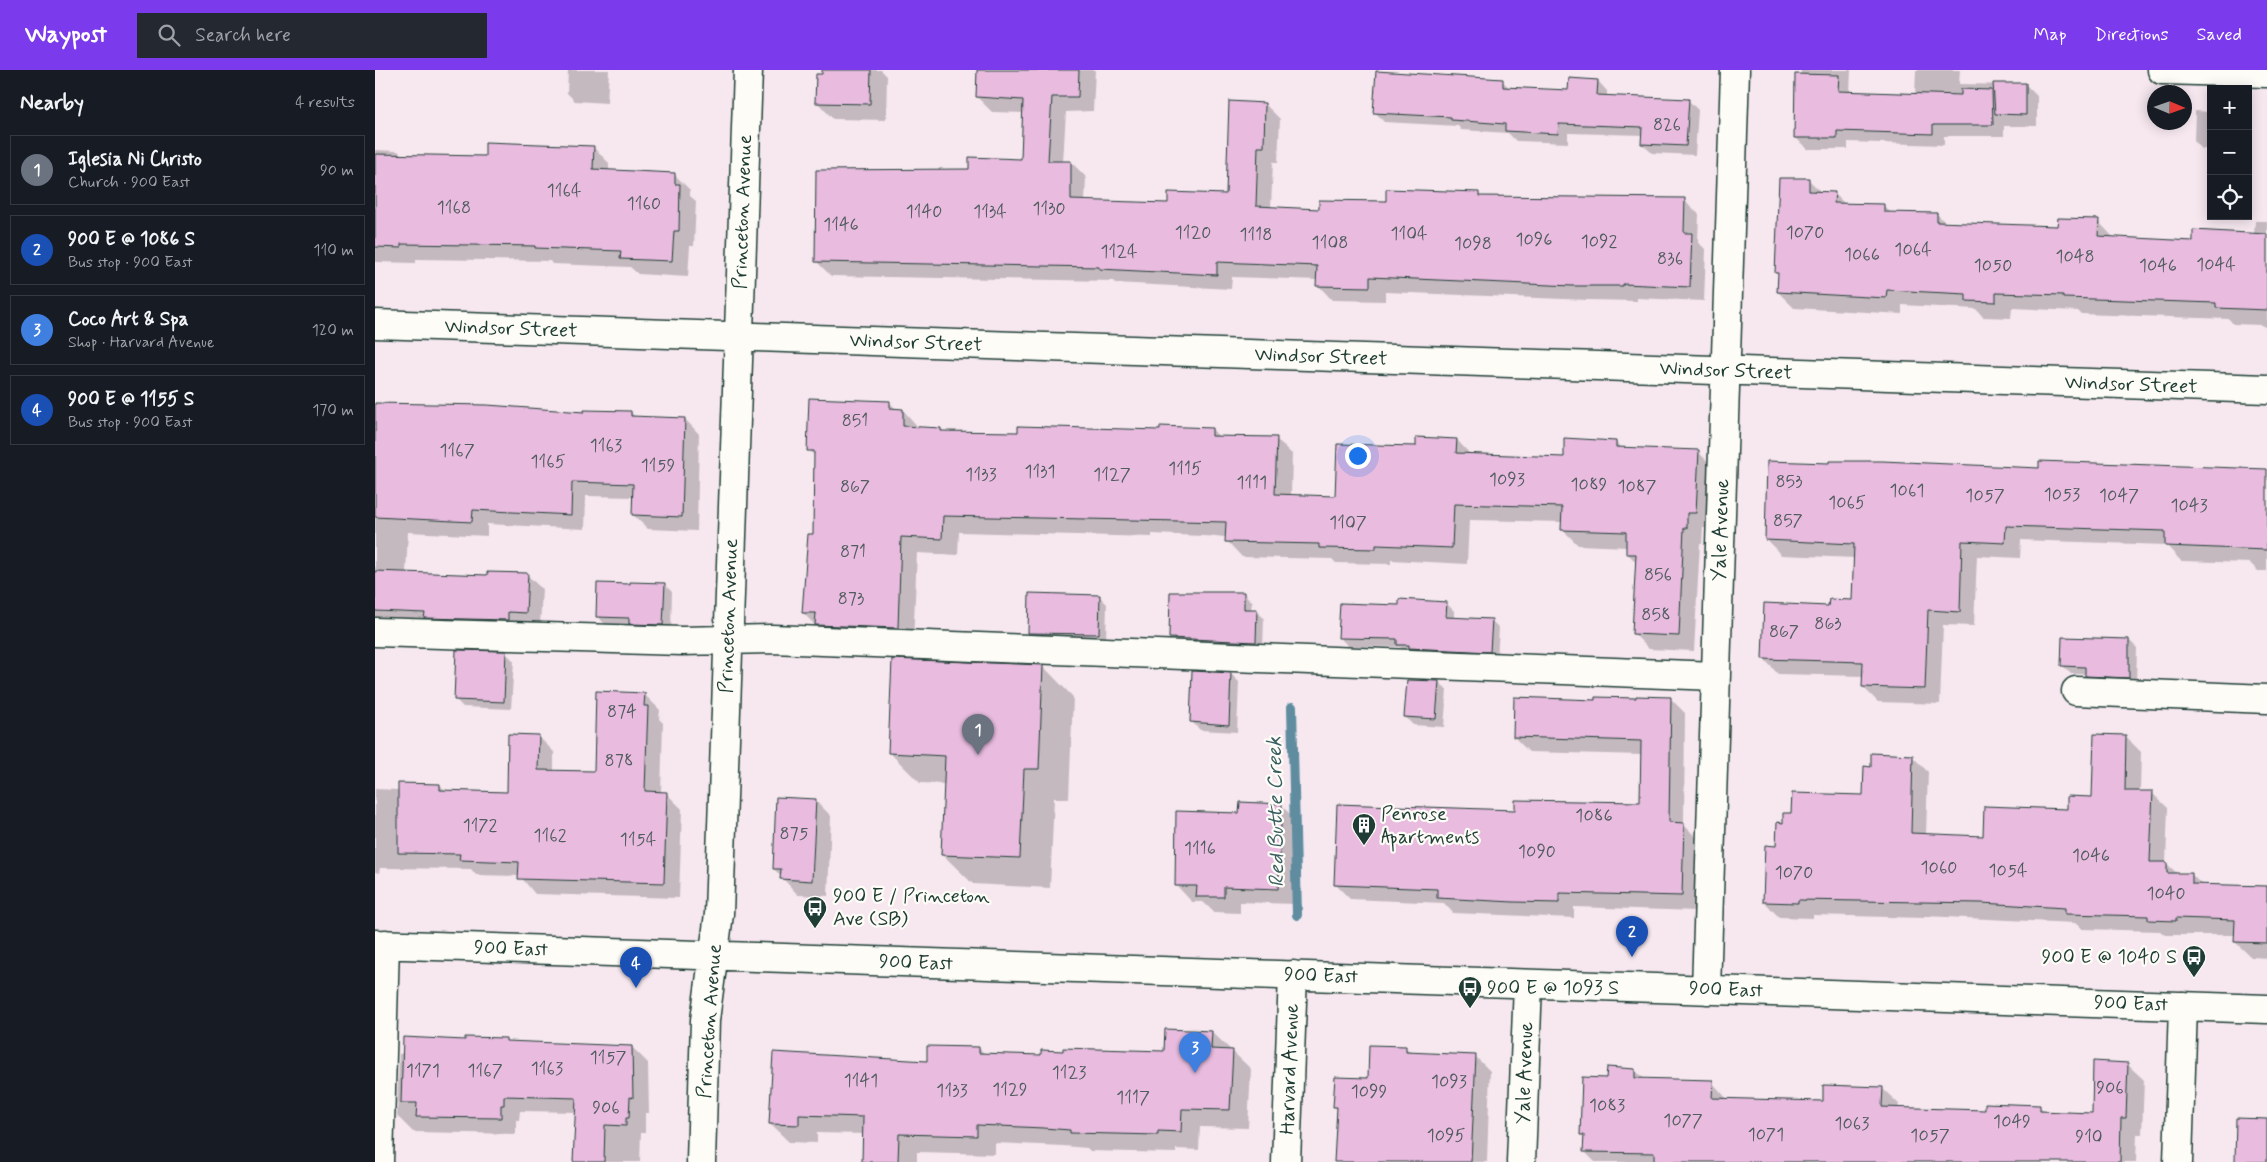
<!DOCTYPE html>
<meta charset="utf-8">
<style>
:root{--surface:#171b24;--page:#242831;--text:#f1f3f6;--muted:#9ea1a6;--line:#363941;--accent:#7c3aed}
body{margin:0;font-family:Mynerve,sans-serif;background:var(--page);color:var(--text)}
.controls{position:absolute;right:15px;top:15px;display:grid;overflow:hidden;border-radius:0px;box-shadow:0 2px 12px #0003}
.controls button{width:45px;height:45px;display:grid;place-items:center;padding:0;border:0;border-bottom:1px solid var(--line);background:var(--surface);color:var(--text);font:25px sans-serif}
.compass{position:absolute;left:1772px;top:15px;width:45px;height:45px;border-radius:50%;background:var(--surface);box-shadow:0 2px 12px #0003;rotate:92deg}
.you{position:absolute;left:982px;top:385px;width:18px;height:18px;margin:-12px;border:4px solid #fff;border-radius:50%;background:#1a73e8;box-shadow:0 0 0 8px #1a73e833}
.badge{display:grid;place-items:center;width:32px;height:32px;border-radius:50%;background:var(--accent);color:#fff;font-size:16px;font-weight:700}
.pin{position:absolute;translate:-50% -41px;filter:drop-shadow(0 1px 2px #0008)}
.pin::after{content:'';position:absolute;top:26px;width:18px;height:15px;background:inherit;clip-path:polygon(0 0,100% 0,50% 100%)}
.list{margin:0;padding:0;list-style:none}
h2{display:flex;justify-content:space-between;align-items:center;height:65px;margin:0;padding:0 20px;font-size:21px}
h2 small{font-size:16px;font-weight:400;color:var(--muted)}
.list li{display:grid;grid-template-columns:32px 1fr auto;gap:15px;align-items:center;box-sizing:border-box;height:70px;margin:0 10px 10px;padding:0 10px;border:1px solid var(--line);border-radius:0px}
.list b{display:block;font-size:19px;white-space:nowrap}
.list p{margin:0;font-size:16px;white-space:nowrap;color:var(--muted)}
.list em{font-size:16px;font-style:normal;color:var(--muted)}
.icon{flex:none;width:28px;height:28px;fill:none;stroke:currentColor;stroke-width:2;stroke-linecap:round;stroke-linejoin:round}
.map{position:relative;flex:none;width:1892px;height:1092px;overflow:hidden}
header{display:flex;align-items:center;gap:30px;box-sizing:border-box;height:70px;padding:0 25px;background:var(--accent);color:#fff}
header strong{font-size:24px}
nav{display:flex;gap:28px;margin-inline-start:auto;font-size:18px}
.search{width:350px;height:45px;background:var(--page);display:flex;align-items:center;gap:12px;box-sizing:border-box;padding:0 18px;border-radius:0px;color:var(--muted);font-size:19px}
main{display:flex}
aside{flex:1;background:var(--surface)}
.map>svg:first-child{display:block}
</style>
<header>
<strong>Waypost</strong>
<div class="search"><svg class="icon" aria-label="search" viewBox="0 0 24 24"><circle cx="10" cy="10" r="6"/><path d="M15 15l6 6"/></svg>Search here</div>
<nav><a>Map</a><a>Directions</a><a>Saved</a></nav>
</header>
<main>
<aside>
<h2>Nearby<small>4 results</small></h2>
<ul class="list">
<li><span class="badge" style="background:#6b7280">1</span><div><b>Iglesia Ni Christo</b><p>Church · 900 East</p></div><em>90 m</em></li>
<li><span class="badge" style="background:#1a4fb4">2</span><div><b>900 E @ 1086 S</b><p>Bus stop · 900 East</p></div><em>110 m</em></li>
<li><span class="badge" style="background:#3f7fe0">3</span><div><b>Coco Art &amp; Spa</b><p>Shop · Harvard Avenue</p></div><em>120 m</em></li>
<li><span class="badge" style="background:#1a4fb4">4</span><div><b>900 E @ 1155 S</b><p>Bus stop · 900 East</p></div><em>170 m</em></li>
</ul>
</aside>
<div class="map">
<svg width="1892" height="1092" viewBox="0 0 1892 1092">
<rect width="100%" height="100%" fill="#f7e8f0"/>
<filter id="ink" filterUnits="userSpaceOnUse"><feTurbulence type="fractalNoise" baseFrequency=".02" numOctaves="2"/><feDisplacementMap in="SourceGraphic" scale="10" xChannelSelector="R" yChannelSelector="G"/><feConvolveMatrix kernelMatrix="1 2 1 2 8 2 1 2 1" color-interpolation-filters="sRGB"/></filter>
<g filter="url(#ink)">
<path fill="#0003" d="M193,0H234L232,33L200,31L192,23Z
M449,0H506L512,6L511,50L458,49L442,32Z
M604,0H720L718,41L691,42L688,92H696L711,107L710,132L794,134L852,125L890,34L905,49L903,92H898L896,138L945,140L1103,124L1107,127L1309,130L1324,144L1323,172L1331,180L1329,231L1262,228V231L1213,230L1010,222V231L957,230L943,215V210L857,207L856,219L740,213L738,211L456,206L441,191L595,100L647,90L649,43L617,42L602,27Z
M1426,0H1476L1475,23L1540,24L1541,0H1585L1584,14L1651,15L1662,26V56H1629V66H1569V75L1473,72V79H1432L1420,67Z
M1127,11L1136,19L1195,21L1223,11L1232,21V27L1313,30L1323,40L1320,85L1277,83L1267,74L1268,65L1193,63V73L1141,71L1133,63L1086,60L1083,56L1009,52L1000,42Z
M1820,41L1836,42V79H1827L1819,71Z
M218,77L234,93V101L299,104L315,120V126L321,131L319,176H315L313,207L263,204L255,197L177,194L175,191L41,189V193L0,192V80L23,81L28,86L111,87Z
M1433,109L1447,123H1459L1470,134L1509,136L1516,143L1562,144L1571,153L1683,157L1723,151L1739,168L1819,172L1879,164L1880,151H1892V258L1886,255L1858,254L1854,249L1706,244L1703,241L1637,238L1636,248L1608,247L1601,239L1527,235V244L1419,238L1403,222L1404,206L1401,202Z
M514,332L522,340H528L544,358L566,359L569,362H786L837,359L845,368L901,369L917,384L916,426L962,428L1042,377L1082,370L1096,385L1190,388L1241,372L1247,378L1323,382L1339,397L1336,458H1328L1327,474H1325L1319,581L1274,579L1258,563L1262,493L1252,483V477L1203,475L1187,459V452L1094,450L1092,494L1016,490V494L961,493L957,489L867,487L852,471V467L777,464V467L584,462L583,485L542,483L538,574L444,559L428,543L439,465L440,386L434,380Z
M0,334L210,343L256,342L260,347L310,349L324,364L322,461L273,459L258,445L259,427L211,426L210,459L112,454V466L33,462L31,503L113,506L152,505L167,519L165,557L0,555Z
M1665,399L1892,400V501H1883L1875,493L1806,491L1791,475L1646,470L1645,488L1602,486L1599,556L1568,555L1565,634L1503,632L1488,617V606L1403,604L1388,588L1455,537L1478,531L1480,488L1406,485L1391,469Z
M289,514L297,522L296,562L263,561L257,555L230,554L222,546Z
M869,524L877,532L876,540L881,541L889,548L888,580L804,575L796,567Z
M724,526L732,534L731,572L662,570L654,562Z
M1071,533L1079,541V548L1116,550L1124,558L1122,589L1031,582L1025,577L973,576L965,568L1025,536Z
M1754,570L1762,578L1761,615L1719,613L1711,604H1696L1688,596Z
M131,583L139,591L136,639L88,637L80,629Z
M668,596L698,627L694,729L679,728L675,818L598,814L567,784L570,714L545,713L515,683Z
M856,604L864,612L862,662L825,660L817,652Z
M1064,612L1072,620L1069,657L1038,655L1030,647Z
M269,624L285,640L284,649L288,653L286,723H291L307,739L304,828L160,824L145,806L101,805L96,799L5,798L4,803L0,802V719L24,720L65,715L71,721L133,724L163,666L179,682V701L220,702Z
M1295,628L1310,643L1309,755L1323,769L1322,841L1199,837V848L1078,843L1069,833L975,829L960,814L1141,742L1266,734L1267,685L1154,682L1139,667L1222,631Z
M1750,666L1766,682L1765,722L1777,723L1793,738L1791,793L1803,804L1817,805L1828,816L1892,817V888L1876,887L1860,872V865H1790L1785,861L1707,859L1700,853L1549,846V848L1438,845V848L1404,847L1389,832L1409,754L1418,745L1489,726L1497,698L1537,686L1553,702L1551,765L1609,767L1693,740L1718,728Z
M440,730L456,746L453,826L423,825L399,799Z
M906,735L922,751L919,834L865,832V843L839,842L828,832H817L801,815L866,744Z
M837,962L876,999L873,1058L825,1057L824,1080L801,1079V1083L715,1081L712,1078L688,1076L620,1073V1084L542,1082V1092H488L489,1064L442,1063V1073L414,1072L395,1054L553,992L604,978L610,984L667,986L790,982Z
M130,969L133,972L257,977L273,993L274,1043H270V1063H266L265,1092H199L202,1042L145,1041L144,1050H141V1064L38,1062L22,1046L24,984L91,971Z
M1031,978L1036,983L1100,986L1115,1001L1112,1092H960L963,1040L959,1036Z
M1752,994L1769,1010L1767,1064H1762L1761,1092H1220L1209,1081L1210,1068L1206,1064L1232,1009L1260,1000L1269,1009L1337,1012L1353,1030L1449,1032L1507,1018L1524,1034L1523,1039L1611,1041L1664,1036L1670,1042L1718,1044Z"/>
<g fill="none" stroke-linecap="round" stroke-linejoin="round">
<path stroke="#5e8d9f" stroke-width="10" d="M917,637L922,845"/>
</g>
<path fill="#e8bbdf" stroke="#1f3d34" d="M447,0H496L495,34L440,33L441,4H447Z
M602,0H704L703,27H677L673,91H696V130L793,133V122L851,124L854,31L890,33L889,77H883L881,136L944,139V130L1011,131V119L1104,122V126L1310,128L1309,163H1317L1315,217L1248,214V216H1197L995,207V217L941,216L942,196L842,192V205L724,199V197L440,192L441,100L594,99V87L646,89L648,30L601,27Z
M1001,1L1128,9V17L1193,20L1194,8L1223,10L1222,25L1314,29L1311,76L1266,74L1267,57L1184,54L1183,64L1130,61V54L1076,50V47L998,43Z
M1420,4L1464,5L1463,21L1586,25V19L1617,20L1618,55H1558V64L1462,61V68H1419Z
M1618,13H1651V45L1620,44Z
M110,72L219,76L218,99L300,103V114H305L304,161H299L297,191L245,189L246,181L160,178V176L26,174V178L0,177V84L110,86Z
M1404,108H1434V121L1460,122L1459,133L1509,134V142L1562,143V152L1682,156L1683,148L1724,149L1723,166L1818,171V160L1892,164V240L1841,238V233L1688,228V225L1621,223V232L1591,231V224L1512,220L1511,228L1402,222L1403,203H1400Z
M434,328L515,331V338L528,339V356L566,358V361L643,362V356L785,360V356L837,358V366L902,367L900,424L960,426L962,374L1041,376V367L1082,369L1081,383L1189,387V368L1241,371V377L1324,380L1321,443H1312V458H1309L1304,566L1257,564L1261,484H1251V462L1186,460L1187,437L1079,434L1077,478L1001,475V479L944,478V474L850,472L851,452L568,446L567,469L526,467L523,558L440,555L441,543H427L433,464H438L439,381H432Z
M0,333L112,335L209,342V340L256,341V346L310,348L307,447L257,445L258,414L197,412L196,445L98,440L97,452L0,447Z
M1392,391L1454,393V391H1507L1664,398V391L1892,399V480L1790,476V461L1631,456L1630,473L1587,471L1585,542L1553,540L1550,619L1487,617L1488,592L1387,589L1389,533L1453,536L1454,529L1477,530L1479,474L1390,470Z
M0,501L112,505V502L153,503L151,543L133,542V550L49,548L50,543L0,541Z
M255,512L290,513L288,555L254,554V548L221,547L222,513L255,514Z
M795,522H869V539H882L881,572L794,568Z
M654,523L725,525L724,564L653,563Z
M1024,529L1072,532L1071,547L1117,549L1115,582L1034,578V575H1022V569L963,568L965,533L1024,535Z
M1687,567L1754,569V608L1710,606V597L1686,596Z
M81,580L131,581L129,632L79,630Z
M517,589L668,595L664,699H649L645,788L566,785L570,686L513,683Z
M817,601L856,603L854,655L815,652Z
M1032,610L1064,611L1061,649L1029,647Z
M221,621L270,623L269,636H273L270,721L292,722L289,813L143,809L144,792L84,790L85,784L23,783V713L65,714V720L132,722L133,664L164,665L163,700L219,701Z
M1261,626L1296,627L1294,752L1309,753L1307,826L1184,823V833L1138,832L1062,828V819L959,815L962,734L1140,740V730L1265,732L1266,671L1138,667L1139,627L1220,630V627L1261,628Z
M1719,664L1751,665L1750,721H1778L1775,792H1792V803H1817V814L1892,816V873L1859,872L1860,850L1801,848V851L1773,850V846L1690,844V838L1606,833L1423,830V833L1388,832L1390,775L1401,776L1402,752L1408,753V743H1416L1417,723L1488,725L1489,696L1496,697V683L1538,685L1536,763L1608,766L1609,736L1692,739V726L1717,727Z
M401,727L441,729L437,811L405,809L406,799H398Z
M865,732L907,734L903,819L849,817V827H821L822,816H800L801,741L864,743Z
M790,959L837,961L836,979L858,980L855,1040L807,1039L806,1062L783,1061V1065L695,1063V1060L668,1058L602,1055V1066L524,1064L523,1092H487L488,1047L424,1045V1055L394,1054L398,982L552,991V976L604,977V983L666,985V980L688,981V978L789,981Z
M28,967L90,970V967L131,968V971L257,976L258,1028L255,1027L254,1048H251V1056L230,1055L229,1092H198L201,1028L129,1026V1035H126V1048L41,1047L42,1033H26Z
M994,975L1031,976V982L1101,985L1096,1092H959L962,1037H958L960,1007L993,1008Z
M1718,991L1753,993L1751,1048H1746L1745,1092H1279V1083L1208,1082L1209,1065H1205L1207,1007L1231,1008L1232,997L1260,999V1008L1338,1010L1337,1028L1448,1031V1015L1508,1017L1507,1037L1610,1040V1033L1665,1035V1041L1717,1043Z
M1861,1048L1892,1049V1092H1860Z"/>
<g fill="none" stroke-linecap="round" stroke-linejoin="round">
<g stroke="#1f3d34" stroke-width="31">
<path id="minor" d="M1787,0L1892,3
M0,254L1892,319
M0,562L307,571L397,569L1341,606
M1701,621L1892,629
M0,874L1892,939
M1331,920L1360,0
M4,1092L10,874
M326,1092L330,950L344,844L373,0
M911,1092L918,905
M1146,1092L1153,914
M1803,1092L1808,936"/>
</g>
<use href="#minor" stroke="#fdfcf7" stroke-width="28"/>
</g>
</g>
<defs>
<g id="building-pin" transform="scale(1.25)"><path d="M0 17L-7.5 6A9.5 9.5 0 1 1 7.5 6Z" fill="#1f3d34" stroke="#fdfcf7"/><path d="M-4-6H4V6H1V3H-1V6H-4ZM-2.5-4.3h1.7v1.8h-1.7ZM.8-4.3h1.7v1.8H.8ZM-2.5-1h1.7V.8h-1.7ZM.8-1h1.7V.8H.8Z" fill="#fff"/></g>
<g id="bus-pin" transform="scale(1.25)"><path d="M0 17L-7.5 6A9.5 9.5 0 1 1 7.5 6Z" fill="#1f3d34" stroke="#fdfcf7"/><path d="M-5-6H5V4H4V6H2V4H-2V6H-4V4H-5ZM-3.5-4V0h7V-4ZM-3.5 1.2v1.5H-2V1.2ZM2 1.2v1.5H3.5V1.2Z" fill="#fff"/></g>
</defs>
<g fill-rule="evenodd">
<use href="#building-pin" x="989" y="755"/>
<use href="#bus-pin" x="440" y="838"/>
<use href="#bus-pin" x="1819" y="887"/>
<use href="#bus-pin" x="1095" y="918"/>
</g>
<g text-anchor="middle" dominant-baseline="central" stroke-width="4.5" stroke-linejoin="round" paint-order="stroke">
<g font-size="18" fill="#515c5f">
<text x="1292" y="55">826</text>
<text x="189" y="121">1164</text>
<text x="269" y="134">1160</text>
<text x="79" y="138">1168</text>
<text x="674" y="139">1130</text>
<text x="549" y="142">1140</text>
<text x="615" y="142">1134</text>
<text x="466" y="155">1146</text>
<text x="818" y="163">1120</text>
<text x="1430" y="163">1070</text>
<text x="1034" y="164">1104</text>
<text x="881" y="165">1118</text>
<text x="1159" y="170">1096</text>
<text x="1224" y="172">1092</text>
<text x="955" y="173">1108</text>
<text x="1098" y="174">1098</text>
<text x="1538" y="180">1064</text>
<text x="744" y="182">1124</text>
<text x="1487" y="185">1066</text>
<text x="1700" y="187">1048</text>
<text x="1295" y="189">836</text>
<text x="1841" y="195">1044</text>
<text x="1618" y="196">1050</text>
<text x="1783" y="196">1046</text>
<text x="480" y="351">851</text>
<text x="231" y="376">1163</text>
<text x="82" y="381">1167</text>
<text x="173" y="392">1165</text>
<text x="283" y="396">1159</text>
<text x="810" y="399">1115</text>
<text x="665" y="402">1131</text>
<text x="606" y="405">1133</text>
<text x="737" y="405">1127</text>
<text x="1132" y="410">1093</text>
<text x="1414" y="412">853</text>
<text x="877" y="413">1111</text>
<text x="1214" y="415">1089</text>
<text x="480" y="417">867</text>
<text x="1262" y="417">1087</text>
<text x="1532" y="421">1061</text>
<text x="1687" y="425">1053</text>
<text x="1610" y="426">1057</text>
<text x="1744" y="426">1047</text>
<text x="1472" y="433">1065</text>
<text x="1814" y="436">1043</text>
<text x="1413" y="451">857</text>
<text x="973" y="453">1107</text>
<text x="478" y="482">871</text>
<text x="1283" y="505">856</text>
<text x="476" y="529">873</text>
<text x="1281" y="545">858</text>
<text x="1453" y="554">863</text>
<text x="1409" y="562">867</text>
<text x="247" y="642">874</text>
<text x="244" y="691">878</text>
<text x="1219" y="746">1086</text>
<text x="105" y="756">1172</text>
<text x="419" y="764">875</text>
<text x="175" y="766">1162</text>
<text x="263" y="770">1154</text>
<text x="825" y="779">1116</text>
<text x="1162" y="782">1090</text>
<text x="1716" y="786">1046</text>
<text x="1564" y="798">1060</text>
<text x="1633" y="801">1054</text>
<text x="1419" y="803">1070</text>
<text x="1791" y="824">1040</text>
<text x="233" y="988">1157</text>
<text x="172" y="999">1163</text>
<text x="48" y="1001">1171</text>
<text x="110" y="1001">1167</text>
<text x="694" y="1003">1123</text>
<text x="486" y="1011">1141</text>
<text x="1074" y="1012">1093</text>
<text x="1735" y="1018">906</text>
<text x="635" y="1020">1129</text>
<text x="577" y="1021">1133</text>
<text x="994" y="1022">1099</text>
<text x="758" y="1028">1117</text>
<text x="1232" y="1036">1083</text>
<text x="231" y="1038">906</text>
<text x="1308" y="1051">1077</text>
<text x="1637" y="1052">1049</text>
<text x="1477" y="1054">1063</text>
<text x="1391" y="1065">1071</text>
<text x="1071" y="1066">1095</text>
<text x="1555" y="1066">1057</text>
<text x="1714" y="1067">910</text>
</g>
<g font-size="20" fill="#1f3d34" stroke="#fdfcf7">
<text transform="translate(368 142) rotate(-88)">Princeton Avenue</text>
<text transform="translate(136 259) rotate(2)">Windsor Street</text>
<text transform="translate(541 273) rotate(2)">Windsor Street</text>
<text transform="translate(946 287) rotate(2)">Windsor Street</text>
<text transform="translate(1351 301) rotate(2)">Windsor Street</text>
<text transform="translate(1756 315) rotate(2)">Windsor Street</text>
<text transform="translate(1346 460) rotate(-88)">Yale Avenue</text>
<text transform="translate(354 546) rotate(-88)">Princeton Avenue</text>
<text transform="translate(136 879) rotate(2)">900 East</text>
<text transform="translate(541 893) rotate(2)">900 East</text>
<text transform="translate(946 906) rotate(2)">900 East</text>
<text transform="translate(1351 920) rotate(2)">900 East</text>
<text transform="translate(1756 934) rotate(2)">900 East</text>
<text transform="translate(335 951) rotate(-86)">Princeton Avenue</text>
<text transform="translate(915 999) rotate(-88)">Harvard Avenue</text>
<text transform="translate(1150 1003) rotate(-88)">Yale Avenue</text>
</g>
<g font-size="20" fill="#1f3d34" stroke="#fdfcf7" text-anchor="start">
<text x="1006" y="744">Penrose<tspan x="1006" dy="23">Apartments</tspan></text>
<text x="458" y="826">900 E / Princeton<tspan x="458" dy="23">Ave (SB)</tspan></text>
<text x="1802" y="887" text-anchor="end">900 E @ 1040 S</text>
<text x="1112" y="918">900 E @ 1093 S</text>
</g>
<g font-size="21" font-style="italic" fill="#395e61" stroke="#fdfcf7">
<text transform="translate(901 742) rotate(-91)">Red Butte Creek</text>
</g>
</g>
</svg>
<div class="controls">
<button>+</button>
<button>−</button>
<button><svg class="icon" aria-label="locate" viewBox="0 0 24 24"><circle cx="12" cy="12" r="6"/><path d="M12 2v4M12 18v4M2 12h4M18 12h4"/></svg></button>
</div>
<svg class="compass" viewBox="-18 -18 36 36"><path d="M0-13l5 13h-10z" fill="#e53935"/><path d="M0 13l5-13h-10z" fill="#9ea1a6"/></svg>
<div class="you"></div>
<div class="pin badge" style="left:603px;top:685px;background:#6b7280">1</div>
<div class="pin badge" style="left:1257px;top:887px;background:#1a4fb4">2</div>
<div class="pin badge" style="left:820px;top:1003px;background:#3f7fe0">3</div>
<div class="pin badge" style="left:261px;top:918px;background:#1a4fb4">4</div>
</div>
</main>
